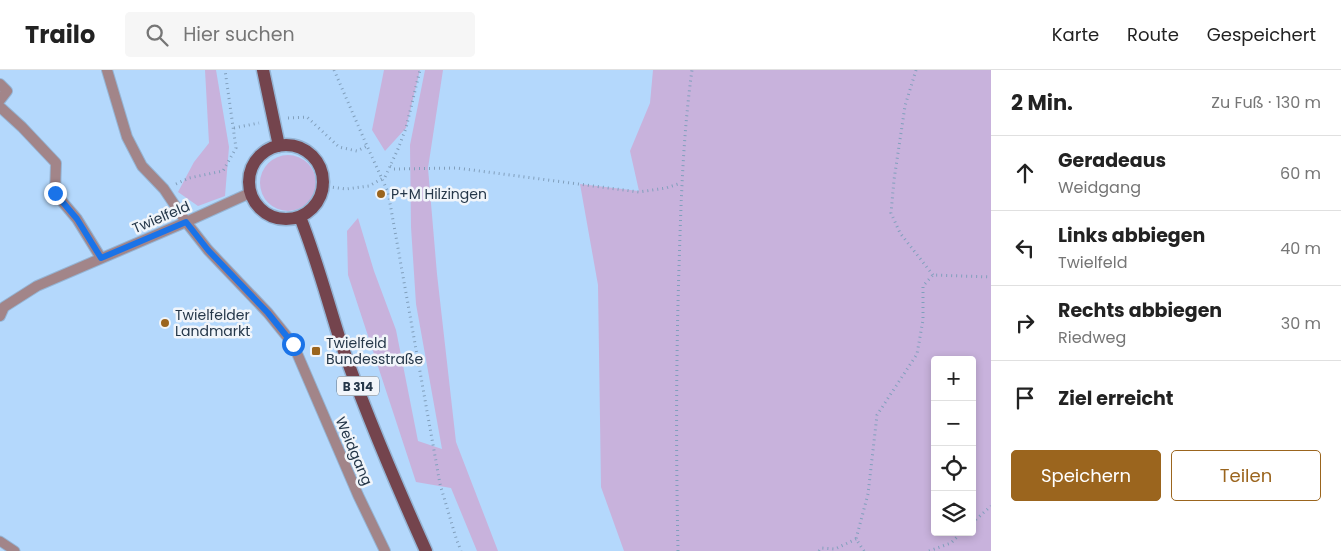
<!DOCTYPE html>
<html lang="de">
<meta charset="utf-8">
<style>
:root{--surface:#fff;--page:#f6f6f6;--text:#222;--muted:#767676;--line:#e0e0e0;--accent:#9b651e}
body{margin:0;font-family:Poppins,sans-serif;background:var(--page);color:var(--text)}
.controls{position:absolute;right:15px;bottom:15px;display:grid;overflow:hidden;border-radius:5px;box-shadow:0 2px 8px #0003}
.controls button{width:45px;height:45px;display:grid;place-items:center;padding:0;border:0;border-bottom:1px solid var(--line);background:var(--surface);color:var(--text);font:25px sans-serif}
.stop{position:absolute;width:15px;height:15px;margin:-11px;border:4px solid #1a73e8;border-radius:50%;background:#fff}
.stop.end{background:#1a73e8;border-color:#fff;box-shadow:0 1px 5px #0008}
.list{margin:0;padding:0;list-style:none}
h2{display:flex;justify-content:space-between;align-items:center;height:65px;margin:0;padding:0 20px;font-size:21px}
h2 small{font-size:16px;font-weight:400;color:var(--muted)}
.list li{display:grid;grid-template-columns:32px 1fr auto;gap:15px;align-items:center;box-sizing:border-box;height:75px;padding:0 20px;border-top:1px solid var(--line)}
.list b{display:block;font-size:19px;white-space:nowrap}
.list p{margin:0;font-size:16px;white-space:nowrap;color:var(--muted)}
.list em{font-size:16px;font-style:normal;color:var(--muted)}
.actions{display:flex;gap:10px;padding:15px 20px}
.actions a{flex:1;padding:11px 0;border:1px solid var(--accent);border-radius:5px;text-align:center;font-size:18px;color:var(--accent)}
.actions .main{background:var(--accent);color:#fff}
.icon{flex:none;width:28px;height:28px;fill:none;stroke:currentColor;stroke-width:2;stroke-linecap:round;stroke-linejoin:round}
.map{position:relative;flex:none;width:991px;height:481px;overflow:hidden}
header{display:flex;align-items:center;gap:30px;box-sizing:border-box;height:70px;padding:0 25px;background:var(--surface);border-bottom:1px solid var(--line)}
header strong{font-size:24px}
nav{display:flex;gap:28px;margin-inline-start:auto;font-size:18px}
.search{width:350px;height:45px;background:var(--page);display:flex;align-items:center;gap:12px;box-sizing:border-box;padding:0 18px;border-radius:5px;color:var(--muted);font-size:19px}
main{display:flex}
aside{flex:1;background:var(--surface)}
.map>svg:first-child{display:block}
</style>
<header>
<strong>Trailo</strong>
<div class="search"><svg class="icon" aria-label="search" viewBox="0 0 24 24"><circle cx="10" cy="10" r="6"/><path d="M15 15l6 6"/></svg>Hier suchen</div>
<nav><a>Karte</a><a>Route</a><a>Gespeichert</a></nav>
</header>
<main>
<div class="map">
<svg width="991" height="481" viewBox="0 0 991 481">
<rect width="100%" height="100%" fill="#b4d8fc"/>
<path fill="#c8b2dc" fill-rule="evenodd" d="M205,0H216L229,77L225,126L198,136L178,122L194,92L209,73Z
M384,0H420L406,58L385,81L372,60Z
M425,0H443L428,98L437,204L456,372L498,481H477L451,418L416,412L348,205L347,161L358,148L374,201L396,260L418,371L442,379L416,234L411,157L410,75Z
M653,0H991V481H624L601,417L598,215L580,114L639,121L630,81L650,33ZM935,290H972V462H935Z
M260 113a28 28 0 1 1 56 0a28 28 0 1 1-56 0Z"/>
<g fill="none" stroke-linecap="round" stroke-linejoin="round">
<g stroke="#95b5d5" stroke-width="11">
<path id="lane" d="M0,471L15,481"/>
</g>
<g stroke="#95b5d5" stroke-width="12">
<path id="street" d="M107,0L127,67L142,96L164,119L186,152L208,180L268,243L293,274L358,425L385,481
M0,14L7,21L0,30
M0,37L22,57L56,93L55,123L77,149L101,188
M0,246L4,237L37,216L186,152L250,123"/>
</g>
<g stroke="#95b5d5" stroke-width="15">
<path id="primary" d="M263,0L279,76
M249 112a37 37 0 1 1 74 0a37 37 0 1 1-74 0Z
M300,147C316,187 327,229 340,270C365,342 395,412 426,481"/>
</g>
<path stroke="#819fbc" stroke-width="3" stroke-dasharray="1 4" stroke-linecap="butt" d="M334,0L367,76L388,122L440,414L456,468L461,481
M916,0L905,36L894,110L891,143L900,163L933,205
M288,48L307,47L339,77L357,81L367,76
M234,58L259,53
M390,96L394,99L457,98L639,122L666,118L681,113
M176,114L189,108L223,101L236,78L225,0
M323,116L346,119L369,116L385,107L398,79L406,58L420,0
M972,453L991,436
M678,481C676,386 676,292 679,197C681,131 683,65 692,0
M819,481L821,478L835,479L856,469
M864,481L856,469L868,424L877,345L917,284L923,250V216L933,205L991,207
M929,481L951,473L962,462"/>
<use href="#lane" stroke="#a28589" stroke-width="9"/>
<use href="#street" stroke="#a28589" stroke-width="10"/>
<use href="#primary" stroke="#74444d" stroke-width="12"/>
</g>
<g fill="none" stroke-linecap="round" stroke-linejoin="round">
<path stroke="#1a73e8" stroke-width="6" d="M55,123L77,149L101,188L186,152L208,180L268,243L293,274"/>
</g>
<g fill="#9b651e" stroke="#f1f5fa" stroke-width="2">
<circle cx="381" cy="124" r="5"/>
<circle cx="165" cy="253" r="5"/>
<rect x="311" y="276" width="10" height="10" rx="2.5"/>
</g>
<g text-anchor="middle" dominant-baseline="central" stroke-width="5" stroke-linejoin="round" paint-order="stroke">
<rect fill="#f1f5fa" stroke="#62707e" stroke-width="1" x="337" y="306.5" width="42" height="19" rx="4"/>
<g font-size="12" font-weight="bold" fill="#253749">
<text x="358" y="316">B 314</text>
</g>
<g font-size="14" fill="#253749" stroke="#f1f5fa" text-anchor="start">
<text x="391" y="124">P+M Hilzingen</text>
<text x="175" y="245">Twielfelder<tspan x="175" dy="16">Landmarkt</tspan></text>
<text x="326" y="273">Twielfeld<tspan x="326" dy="16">Bundesstraße</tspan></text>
</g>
<g font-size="14" fill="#253749" stroke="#f1f5fa">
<text transform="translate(161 147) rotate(-23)">Twielfeld</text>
<text transform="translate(354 381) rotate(67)">Weidgang</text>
</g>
</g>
</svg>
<div class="controls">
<button>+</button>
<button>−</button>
<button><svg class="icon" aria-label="locate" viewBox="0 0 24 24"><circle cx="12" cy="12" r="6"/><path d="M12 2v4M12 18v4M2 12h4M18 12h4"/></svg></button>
<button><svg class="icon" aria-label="layers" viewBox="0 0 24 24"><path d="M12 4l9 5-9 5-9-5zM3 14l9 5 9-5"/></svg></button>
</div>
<div class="stop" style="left:293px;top:274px"></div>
<div class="stop end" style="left:55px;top:123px"></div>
</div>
<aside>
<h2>2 Min.<small>Zu Fuß · 130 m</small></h2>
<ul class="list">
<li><svg class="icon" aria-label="ahead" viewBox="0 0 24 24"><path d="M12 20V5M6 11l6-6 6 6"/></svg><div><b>Geradeaus</b><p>Weidgang</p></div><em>60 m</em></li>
<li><svg class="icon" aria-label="left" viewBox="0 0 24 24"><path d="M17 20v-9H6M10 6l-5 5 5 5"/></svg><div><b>Links abbiegen</b><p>Twielfeld</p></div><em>40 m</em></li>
<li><svg class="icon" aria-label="right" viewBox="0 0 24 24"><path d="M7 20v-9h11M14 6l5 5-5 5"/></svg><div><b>Rechts abbiegen</b><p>Riedweg</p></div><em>30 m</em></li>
<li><svg class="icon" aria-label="arrive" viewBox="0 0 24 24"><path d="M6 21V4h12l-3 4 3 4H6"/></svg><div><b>Ziel erreicht</b></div></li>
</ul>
<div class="actions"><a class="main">Speichern</a><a>Teilen</a></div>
</aside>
</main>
